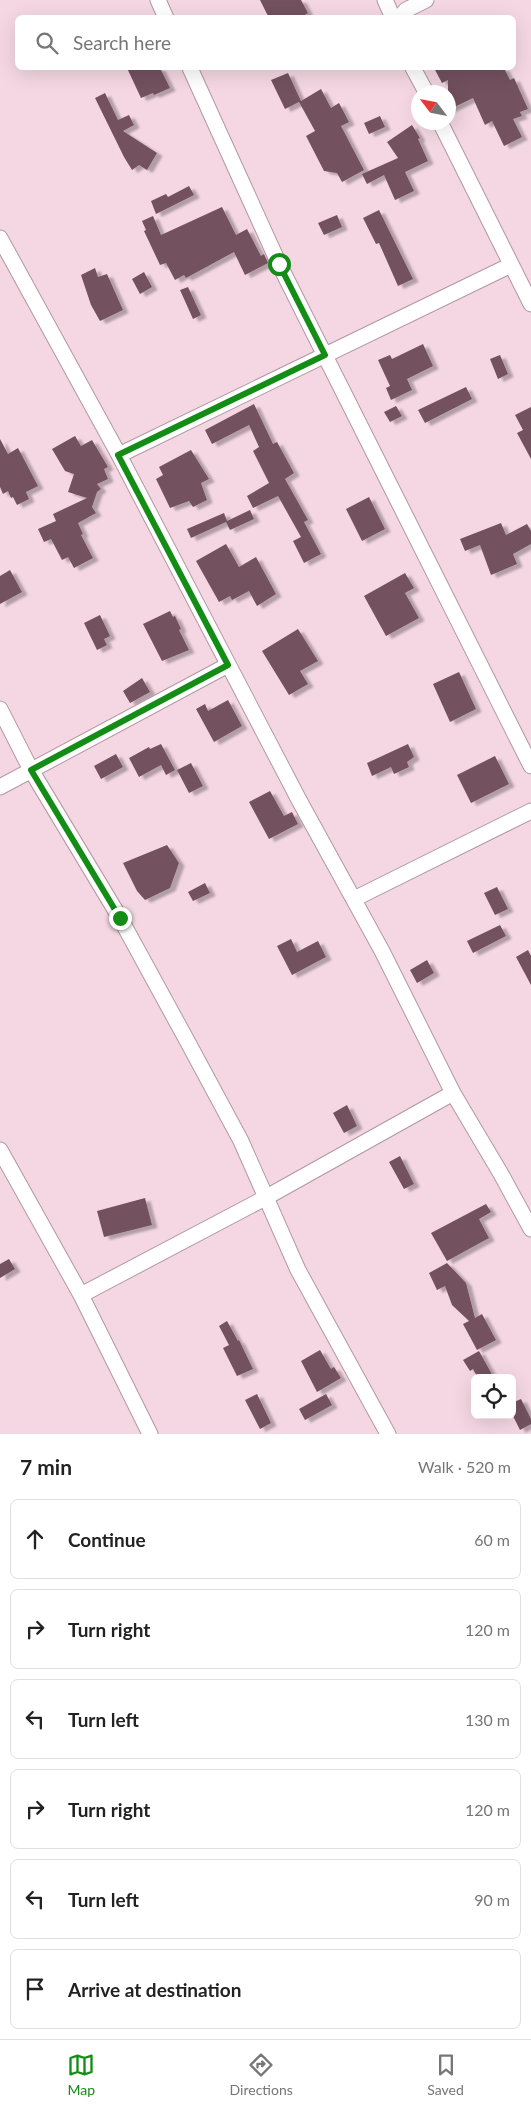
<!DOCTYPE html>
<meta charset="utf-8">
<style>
:root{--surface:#fff;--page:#f2f2f2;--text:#222;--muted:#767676;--line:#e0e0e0;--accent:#148d16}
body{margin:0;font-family:Lato,sans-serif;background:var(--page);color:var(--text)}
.controls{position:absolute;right:15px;bottom:15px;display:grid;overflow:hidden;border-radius:8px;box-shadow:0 5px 20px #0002}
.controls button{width:45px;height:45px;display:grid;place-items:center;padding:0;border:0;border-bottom:1px solid var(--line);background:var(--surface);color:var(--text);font:25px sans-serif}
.compass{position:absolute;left:411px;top:85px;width:45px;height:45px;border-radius:50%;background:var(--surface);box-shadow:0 5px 20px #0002;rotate:302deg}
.stop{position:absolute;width:15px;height:15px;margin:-11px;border:4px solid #148d16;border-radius:50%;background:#fff}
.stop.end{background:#148d16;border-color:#fff;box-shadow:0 1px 5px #0008}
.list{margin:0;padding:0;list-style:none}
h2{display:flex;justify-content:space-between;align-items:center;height:65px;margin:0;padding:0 20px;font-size:21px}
h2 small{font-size:16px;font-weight:400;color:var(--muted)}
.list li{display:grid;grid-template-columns:32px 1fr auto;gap:15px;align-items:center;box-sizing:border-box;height:80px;margin:0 10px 10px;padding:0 10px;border:1px solid var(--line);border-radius:8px}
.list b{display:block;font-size:19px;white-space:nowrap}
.list em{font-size:16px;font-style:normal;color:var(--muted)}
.icon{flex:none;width:28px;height:28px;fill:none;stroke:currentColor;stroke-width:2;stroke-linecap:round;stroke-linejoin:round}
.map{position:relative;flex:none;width:531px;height:1434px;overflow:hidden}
.search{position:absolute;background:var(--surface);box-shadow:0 5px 20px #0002;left:15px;right:15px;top:15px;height:55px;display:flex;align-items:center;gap:12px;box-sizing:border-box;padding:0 18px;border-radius:8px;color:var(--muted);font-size:19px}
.sheet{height:605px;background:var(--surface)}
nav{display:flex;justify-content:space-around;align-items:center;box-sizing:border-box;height:70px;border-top:1px solid var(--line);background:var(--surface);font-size:14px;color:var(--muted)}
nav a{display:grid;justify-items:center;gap:2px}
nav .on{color:var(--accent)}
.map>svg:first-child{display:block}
</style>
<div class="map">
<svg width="531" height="1434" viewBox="0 0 531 1434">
<defs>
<filter id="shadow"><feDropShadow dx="5.5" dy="3" stdDeviation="1" flood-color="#0004"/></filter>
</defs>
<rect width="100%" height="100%" fill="#f4d7e2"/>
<path fill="#73515f" filter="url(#shadow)" d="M260,0H301L308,13L300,18H269Z
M127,68H160L170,88L154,95L153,93L141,98Z
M434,68H504L510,80L514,78L528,109L520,112L522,116L513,119L522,137L504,146L492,121L485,125L473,98L448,110V80L442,83Z
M288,73L301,101L321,89L331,108L339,103L349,122L341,126L364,170L342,182L337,173L324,171L306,136L315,131L299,102L285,109L271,80Z
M105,93L118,120L129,115L134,125L123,131L157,153L147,170L139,165L132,170L124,157L95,98Z
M380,116L385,127L369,134L364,123Z
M412,125L420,138L418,139L428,161L405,172L414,191L395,200L384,175L367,184L362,174L398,158L387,142Z
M189,186L194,195L156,214L151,201L166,194L168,197Z
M222,207L236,235L247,229L261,256L264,254L268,263L245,275L234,252L186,278L184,275L175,280L166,263L160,265L144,231L146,230L142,221L153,216L161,235Z
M379,210L413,279L398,286L379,243L376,244L363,218Z
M337,215L342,227L324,235L318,223Z
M95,268L98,277L107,274L123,310L100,321L91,305L81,275Z
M144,272L152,287L140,294L132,279Z
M188,287L201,315L193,319L180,290Z
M423,344L433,366L407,379L412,390L391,400L386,388L390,386L378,360L390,355L392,359Z
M500,355L508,374L498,379L490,359Z
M466,387L472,399L425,423L418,410Z
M254,404L273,444L277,442L294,473L285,479L308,520L304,522L321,554L304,563L293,541L301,537L278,496L253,508L247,496L269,483L253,451L259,447L249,425L212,444L205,430Z
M396,406L402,416L390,422L384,412Z
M531,407V459L517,433L523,430L515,415Z
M75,436L81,446L92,440L108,467L104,469L108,479L97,484L101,489L97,492L92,507L96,513L78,523L83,534L81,535L93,558L74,568L68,557L62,560L51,539L44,542L38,529L56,521L53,514L87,498L68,492L74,474L65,471L52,449Z
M0,439L8,454L18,448L38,486L26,492L29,499L17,505L13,497L11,498L8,491L3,494L0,487Z
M191,450L209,479L201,483L207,500L193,507L189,501L170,508L156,479L163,475L159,467Z
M369,497L385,529L362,541L346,509Z
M250,510L254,519L230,530L226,522L191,538L187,529L224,513L227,521Z
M501,523L506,535L527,524L531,531V544L513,554L517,564L491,575L480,545L465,551L460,539Z
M226,544L239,567L256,557L276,594L257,606L249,591L232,600L230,596L219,602L196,561Z
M10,570L22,592L0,604V576Z
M405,573L414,588L405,593L419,618L386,636L364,596Z
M170,611L173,617L175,616L181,629L179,630L189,650L162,661L143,624Z
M100,615L110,636L104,639L107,645L97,650L84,623Z
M298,629L318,661L300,671L308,684L289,695L262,651Z
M459,672L476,709L450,722L433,684Z
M142,678L150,692L130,703L123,691Z
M228,700L242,726L214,742L196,709L205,704L208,711Z
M161,744L175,770L166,775L161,765L139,777L129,758L149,747L150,749Z
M408,744L414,757L407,762L409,767L394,774L391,767L372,776L367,763Z
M116,754L123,767L101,779L94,766Z
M495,756L509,784L471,803L457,775Z
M191,763L203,786L189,793L177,770Z
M270,791L284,816L292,812L298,824L269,839L249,802Z
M167,845L179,863L170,888L145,900L137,891L123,863Z
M205,883L210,893L193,901L188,892Z
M497,887L508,909L495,915L484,893Z
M500,925L506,936L473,953L467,941Z
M291,939L297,952L318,941L326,957L292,975L277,946Z
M528,950L531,956V985L516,957Z
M427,960L434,973L417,983L410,970Z
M347,1105L357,1126L344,1133L333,1113Z
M400,1156L414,1184L404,1189L389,1162Z
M145,1198L152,1225L104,1237L97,1211Z
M486,1204L491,1212L479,1219L489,1238L447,1261L431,1233Z
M9,1259L15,1269L0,1278V1264Z
M447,1263L466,1283L475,1318L482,1314L496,1340L477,1350L463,1324L469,1321L452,1305L445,1286L437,1290L429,1273Z
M227,1321L238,1341L239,1340L253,1369L237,1376L223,1348L229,1345L219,1326Z
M320,1350L331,1369L334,1367L341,1378L317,1392L301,1361Z
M479,1351L494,1378H478L473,1369L470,1371L463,1360Z
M257,1394L271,1423L260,1429L245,1400Z
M326,1394L332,1405L305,1420L299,1409Z
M521,1399L531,1419V1424L520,1430L512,1414V1403Z"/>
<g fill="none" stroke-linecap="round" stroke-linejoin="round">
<g stroke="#b297a1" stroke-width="17">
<path id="minor" d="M158,0L166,18
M385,0L393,18
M399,18L406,10L426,0
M190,68L279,264L531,766
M413,68L426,92
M440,122L531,304
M0,238L119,455L299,800L382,951L453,1093L501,1174L531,1229
M119,455L511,265
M0,709L31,770L120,918L191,1048L241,1141L298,1270L388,1434
M0,787L228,665
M354,899L531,811
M0,1150L81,1295L150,1434
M81,1295L265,1198L453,1093"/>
</g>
<use href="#minor" stroke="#fff" stroke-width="15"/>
</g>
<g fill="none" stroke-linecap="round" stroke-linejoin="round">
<path stroke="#148d16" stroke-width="6" d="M120,918L31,770L228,665L118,455L325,355L279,264"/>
</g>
</svg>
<div class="controls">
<button><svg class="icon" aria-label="locate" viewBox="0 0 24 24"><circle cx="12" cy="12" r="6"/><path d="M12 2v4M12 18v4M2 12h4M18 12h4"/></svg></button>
</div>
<svg class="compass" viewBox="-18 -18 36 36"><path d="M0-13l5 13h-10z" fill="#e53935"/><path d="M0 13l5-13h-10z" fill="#767676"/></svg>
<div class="stop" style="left:279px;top:264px"></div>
<div class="stop end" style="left:120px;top:918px"></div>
<div class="search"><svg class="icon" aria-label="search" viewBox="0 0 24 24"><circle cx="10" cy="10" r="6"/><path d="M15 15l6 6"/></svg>Search here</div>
</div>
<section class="sheet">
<h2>7 min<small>Walk · 520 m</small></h2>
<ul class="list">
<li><svg class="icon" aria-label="ahead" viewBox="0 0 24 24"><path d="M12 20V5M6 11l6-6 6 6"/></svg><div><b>Continue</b></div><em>60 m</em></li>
<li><svg class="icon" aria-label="right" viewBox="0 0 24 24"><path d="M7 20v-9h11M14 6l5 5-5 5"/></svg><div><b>Turn right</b></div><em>120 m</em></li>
<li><svg class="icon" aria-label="left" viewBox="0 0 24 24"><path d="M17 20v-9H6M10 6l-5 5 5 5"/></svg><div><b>Turn left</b></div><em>130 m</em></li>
<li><svg class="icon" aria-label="right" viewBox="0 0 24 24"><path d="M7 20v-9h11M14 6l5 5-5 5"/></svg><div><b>Turn right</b></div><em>120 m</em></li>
<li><svg class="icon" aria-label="left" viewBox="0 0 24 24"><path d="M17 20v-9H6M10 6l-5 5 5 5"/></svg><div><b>Turn left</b></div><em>90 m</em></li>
<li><svg class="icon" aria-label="arrive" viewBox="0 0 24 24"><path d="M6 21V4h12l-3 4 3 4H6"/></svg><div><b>Arrive at destination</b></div></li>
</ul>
</section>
<nav>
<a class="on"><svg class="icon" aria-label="map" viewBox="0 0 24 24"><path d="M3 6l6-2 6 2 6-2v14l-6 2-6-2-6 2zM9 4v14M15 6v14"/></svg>Map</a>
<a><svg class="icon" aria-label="directions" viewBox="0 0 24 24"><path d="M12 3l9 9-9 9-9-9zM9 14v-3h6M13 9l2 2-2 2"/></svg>Directions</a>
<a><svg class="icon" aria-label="saved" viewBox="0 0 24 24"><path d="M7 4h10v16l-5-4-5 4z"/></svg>Saved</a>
</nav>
